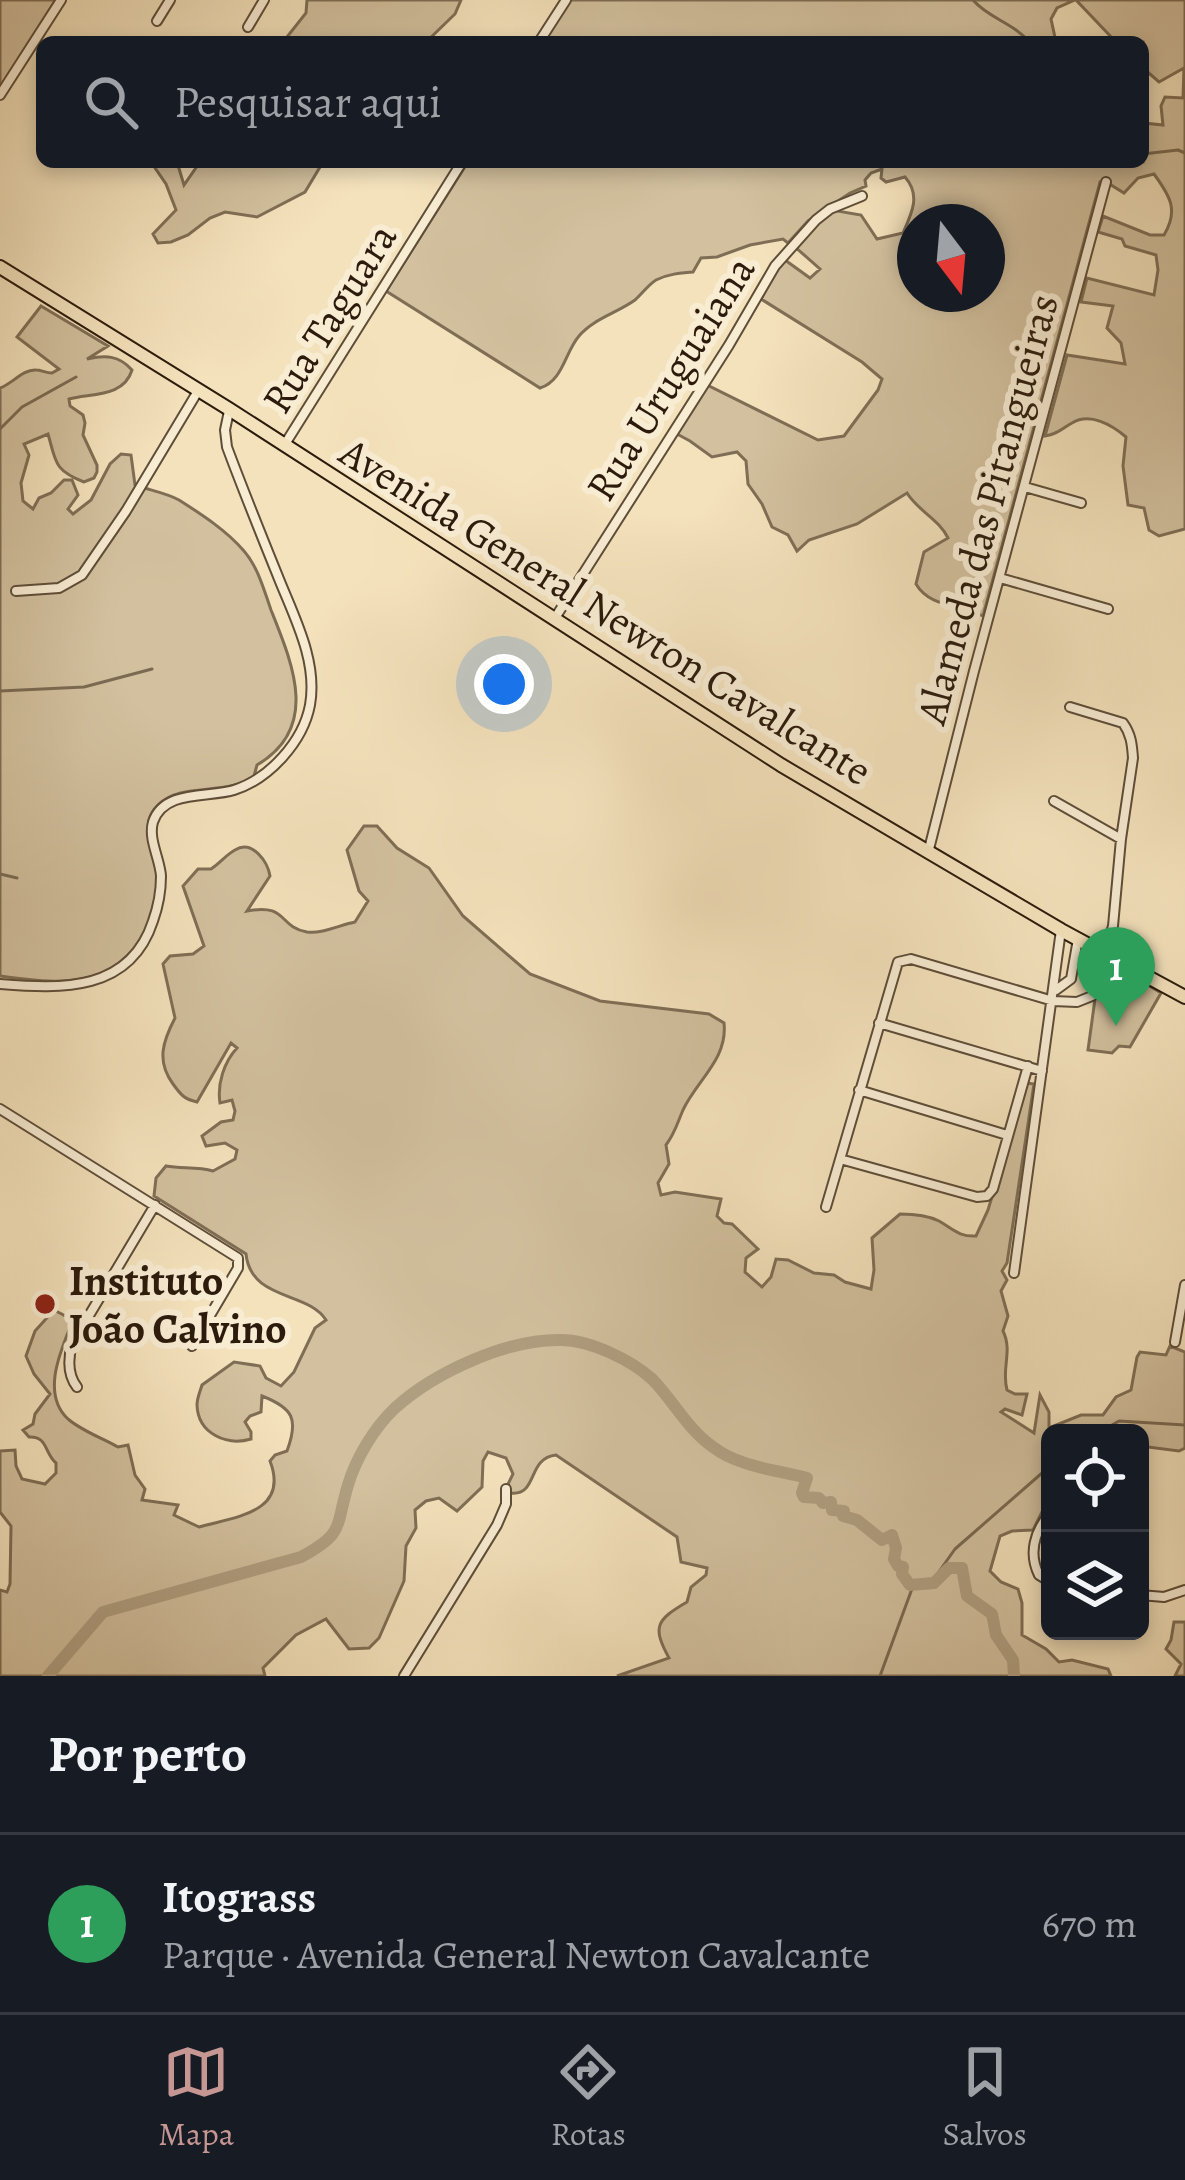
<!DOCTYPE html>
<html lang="pt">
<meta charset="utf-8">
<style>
:root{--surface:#171b24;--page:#20242c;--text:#f1f3f6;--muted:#9ea1a6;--line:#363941;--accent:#c59692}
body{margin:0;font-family:Alegreya,serif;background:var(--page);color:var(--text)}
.controls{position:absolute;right:36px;bottom:36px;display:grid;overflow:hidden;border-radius:18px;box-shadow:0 6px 18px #0003}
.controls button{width:108px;height:108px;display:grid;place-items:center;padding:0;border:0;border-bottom:3px solid var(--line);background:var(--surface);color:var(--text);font:60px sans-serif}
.compass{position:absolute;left:897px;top:204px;width:108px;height:108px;border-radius:50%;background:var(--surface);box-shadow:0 6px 18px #0003;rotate:164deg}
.you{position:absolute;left:504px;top:684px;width:42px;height:42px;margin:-30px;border:9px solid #fff;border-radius:50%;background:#1a73e8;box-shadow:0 0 0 18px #1a73e833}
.badge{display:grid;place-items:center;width:78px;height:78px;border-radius:50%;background:var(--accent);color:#fff;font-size:39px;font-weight:700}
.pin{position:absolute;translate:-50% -99px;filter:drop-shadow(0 3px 6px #0008)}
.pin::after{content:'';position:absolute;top:63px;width:42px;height:36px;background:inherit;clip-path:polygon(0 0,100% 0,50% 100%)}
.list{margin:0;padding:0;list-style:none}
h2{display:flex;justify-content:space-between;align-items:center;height:156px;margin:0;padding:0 48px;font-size:51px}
h2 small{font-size:39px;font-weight:400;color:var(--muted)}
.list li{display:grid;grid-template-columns:78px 1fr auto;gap:36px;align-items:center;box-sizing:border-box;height:180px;padding:0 48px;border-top:3px solid var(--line)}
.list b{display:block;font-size:45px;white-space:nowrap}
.list p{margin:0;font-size:39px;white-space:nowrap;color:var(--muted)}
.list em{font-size:39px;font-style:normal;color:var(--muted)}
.icon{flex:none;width:66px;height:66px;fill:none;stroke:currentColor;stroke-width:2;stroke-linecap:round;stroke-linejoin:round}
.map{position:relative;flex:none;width:1185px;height:1676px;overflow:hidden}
.search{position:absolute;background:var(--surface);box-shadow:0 6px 18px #0003;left:36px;right:36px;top:36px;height:132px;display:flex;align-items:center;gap:30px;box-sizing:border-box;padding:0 42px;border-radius:18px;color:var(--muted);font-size:45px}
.sheet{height:336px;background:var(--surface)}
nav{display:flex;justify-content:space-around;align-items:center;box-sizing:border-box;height:168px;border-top:3px solid var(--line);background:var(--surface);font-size:33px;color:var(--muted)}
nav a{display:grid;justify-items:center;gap:6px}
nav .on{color:var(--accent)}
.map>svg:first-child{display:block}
</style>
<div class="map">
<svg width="1185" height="1676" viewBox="0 0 1185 1676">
<rect width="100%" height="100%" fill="#f4e2bc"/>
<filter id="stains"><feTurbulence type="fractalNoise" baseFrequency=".00167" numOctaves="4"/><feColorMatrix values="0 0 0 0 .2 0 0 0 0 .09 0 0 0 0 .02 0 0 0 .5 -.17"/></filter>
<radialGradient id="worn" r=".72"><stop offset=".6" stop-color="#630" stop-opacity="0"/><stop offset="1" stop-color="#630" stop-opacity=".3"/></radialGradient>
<path fill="#d2c09e" stroke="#7f6e55" stroke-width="3" fill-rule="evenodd" d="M0,0H56L0,88Z
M307,0H461L455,14L426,42H283L306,13Z
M569,0H1075L1057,8L1051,19L1056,42H544Z
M1076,0H1185V529L1159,536L1149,530L1144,508L1128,505L1123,466L1126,437C1112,425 1090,412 1072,423C1061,429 1058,434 1045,436L1067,355L1125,364L1121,343L1107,328L1113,306L1081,302L1087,278L1154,295L1158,270L1156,255L1125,246L1122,239L1098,232L1103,216L1150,235H1164C1179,210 1170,196 1154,174L1138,178L1124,193L1111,185L1100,182L983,616C960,604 930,608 916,584L924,552L948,538C939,519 918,511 907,493L857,524L809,540L797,551L788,535L772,527L762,504L748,484L746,461L737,452L712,457L690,441L677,434L707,385L818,440L844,436L878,390L882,379L862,362L761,299L774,271L785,260L810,278L820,269L794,246L832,210L861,215L877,239L903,233C912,213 921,195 905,177L886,182L881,178L882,169L871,173L865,180L866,186L850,193L808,221L788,243L783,239L750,245L717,257L701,258L693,272C680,273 668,274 656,280C648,285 642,294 635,300C617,313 593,319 579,336C565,352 563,381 540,388L386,291L468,162H1143V123L1163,125L1161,106L1165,97L1183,98L1184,68L1159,82L1143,68V42H1116ZM915,222H987V294H915Z
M151,162H177L184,185L200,162H323L305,192L257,217L225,212L210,218L188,235L171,242L158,243L153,234L176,210L166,184Z
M41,306L108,346L87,359C105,355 119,355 132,370C124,397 92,393 69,399L70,406L83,415L85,423L83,435L97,465V472L94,478L84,482C53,470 56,461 48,434L24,444L29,455L21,483L23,501L33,509L39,498L51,493L64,480H72L78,495L68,509L73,514L91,500L110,464L121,454L131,455L135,485C149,490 167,493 179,500C201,514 226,530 244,551C258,567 264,590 271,610C293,665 320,728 257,765L254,776C226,797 183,781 158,805C137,824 156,853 158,876C160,893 153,914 146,929C116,991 56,984 0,976V388C12,384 23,369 36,370C41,370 46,373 52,373L59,369L17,337Z
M364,826H377L397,848L429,868L463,916L530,974L600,1001L709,1014L724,1023C728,1059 697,1080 683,1110C677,1124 675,1133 666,1145L669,1164L658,1183L661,1195L675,1192L721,1199L717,1216L724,1223L732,1224L758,1249L746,1258L745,1272L762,1287L771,1277L776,1259L788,1260L814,1273L834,1275L845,1282L871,1289L874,1270L872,1238L900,1214C913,1214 927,1215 939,1221C953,1229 959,1237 976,1236L988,1210L1026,1083L1034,1084L1007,1263L1002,1271L1007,1280L1001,1291L1008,1316L1003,1331C1013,1351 1001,1369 1007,1390L1015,1394H1027L1022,1415L1005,1409L1001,1412L1034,1433L1040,1395L1049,1412V1428L1081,1415H1103L1116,1397L1131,1390L1137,1357L1140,1352L1166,1355L1170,1346L1185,1352V1448L1179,1451L1140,1446V1433H1050V1496L1033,1530L1012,1531L1000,1536L990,1571L1001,1582L1018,1589L1022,1603V1635L1046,1649L1059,1662L1072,1660L1108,1669L1111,1676H617L669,1658C652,1627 656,1620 687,1602L691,1587L706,1575L707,1568L681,1562L677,1537L556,1455C527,1458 538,1496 511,1493L508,1484L513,1474L506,1458L488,1452L483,1461L482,1487L457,1511L439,1498L426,1501L415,1510L416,1528L406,1546L404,1581L379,1638L369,1648L349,1649L326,1619L296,1635L263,1668L265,1676H0V1590L7,1592L10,1584L11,1526L0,1512V1451L15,1450L16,1466L22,1479L45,1484L56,1473V1463C44,1453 48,1436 29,1437L23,1430L33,1424L35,1414L50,1394L34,1374L26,1356L35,1331L54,1310L73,1320C62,1348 40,1393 68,1419C82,1431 102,1438 118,1447L128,1445L135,1475L145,1489L142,1500L178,1505L174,1515L199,1527C234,1517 290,1513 270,1461L275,1455L287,1451C299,1419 293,1408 262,1396L261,1412L250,1416L245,1422L251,1432V1439C227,1446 198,1434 197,1405C197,1398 200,1392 202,1385L234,1362L260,1366L266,1378L281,1386L294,1372L315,1328L326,1320C308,1291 251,1301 246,1254L154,1196L156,1178L166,1166C182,1169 197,1166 213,1171L235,1159L237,1150L225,1143L206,1146L202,1136L221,1122L233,1120L235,1111L232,1100L220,1103C217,1084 224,1062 237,1048L231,1043L197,1102C184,1099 181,1095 173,1084C156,1061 163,1041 175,1018L163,964L170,956L193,954L204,946L183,886L198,869H211C219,864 227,854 235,850C252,839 268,862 270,876L247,911C288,903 278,927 307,932C322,934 340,925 355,922L368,901L359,891L347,850Z
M1112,963L1161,993L1130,1047L1119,1046L1112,1053L1088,1050L1095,999Z
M1174,1622H1185V1676H1175L1181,1664L1166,1649L1171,1640Z"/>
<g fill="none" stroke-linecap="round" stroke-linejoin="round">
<path stroke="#7b6a52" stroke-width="3" d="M973,0C988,18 1014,23 1029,42
M1143,154L1178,150L1185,153
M0,429L22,407L76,377
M0,691L84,687L152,669
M0,874L17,878
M1098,1433L1119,1421L1185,1425
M931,1583L955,1549L1050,1466
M880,1676L913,1586"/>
<path stroke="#b09e80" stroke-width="12" d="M48,1676L103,1612L301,1557C345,1533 335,1528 348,1485C356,1458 374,1428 395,1408C435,1372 507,1339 561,1340C590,1340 631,1360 652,1379C673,1400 688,1430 713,1447C739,1467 777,1470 807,1478L802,1493L804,1497L819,1498L823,1503L831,1502L832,1510L844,1511L843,1516L857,1520L882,1540L892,1535L896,1548L894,1559L898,1566L903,1567L902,1574L910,1585L934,1583L949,1568H962L967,1596L992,1614L996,1635L1013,1660L1014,1676"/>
<g stroke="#5e4d38" stroke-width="12">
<path id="street" d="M157,21L170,0
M248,27L264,0
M539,42L566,0
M0,95L61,0
M285,444L462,162
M1025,487L1081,503
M1000,578L1108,609
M16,591L59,588L82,575L126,511L198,391
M555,618L729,345L775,266L816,220L830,209L862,196
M1070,707L1123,723C1131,734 1132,744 1133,758L1121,839L1113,926L1105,953
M1054,801L1121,839
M928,853L974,671L1106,182
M0,984C62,989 130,992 153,921C158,907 161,891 161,876C160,859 148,839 153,822C164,789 209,798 234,790C269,779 303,742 310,705C318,660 293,615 277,574C260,532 243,490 227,447L225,430L229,411
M1056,990L1071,979L1078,939
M879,1023L1042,1071
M859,1090L1007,1135
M0,1109L238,1258V1268L192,1346
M840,1159L977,1197L987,1196L993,1189L1028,1066
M826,1207L898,962L911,959L1053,1001L1077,1002L1092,996L1111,958
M1014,1273L1061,930
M1175,1342L1185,1285
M77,1387C67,1374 68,1359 72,1344L155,1205
M1050,1513C1035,1531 1028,1553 1039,1575L1050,1582
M1140,1595L1164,1597L1185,1590
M404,1676L497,1525L506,1504V1489"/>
</g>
<g stroke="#2c1b0c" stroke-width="16">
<path id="primary" d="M0,267L229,409L781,765L1061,930L1185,997"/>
</g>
<use href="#street" stroke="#f8ecd3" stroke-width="8"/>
<use href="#primary" stroke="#f4e2bc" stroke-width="12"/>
</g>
<circle fill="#8f2418" stroke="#f8ecd3" stroke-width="4.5" cx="45" cy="1304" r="12"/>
<g text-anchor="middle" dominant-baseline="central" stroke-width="12" stroke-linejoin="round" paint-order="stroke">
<g font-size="42" fill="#2c1b0c" stroke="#f8ecd3">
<text transform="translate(329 318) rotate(-58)">Rua Taguara</text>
<text transform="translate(670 378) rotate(-58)">Rua Uruguaiana</text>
<text transform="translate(987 509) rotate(-75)">Alameda das Pitangueiras</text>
<text transform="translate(606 611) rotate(32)">Avenida General Newton Cavalcante</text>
</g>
<g font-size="42" font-weight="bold" fill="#2c1b0c" stroke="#f8ecd3" text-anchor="start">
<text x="69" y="1280">Instituto<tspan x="69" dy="48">João Calvino</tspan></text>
</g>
</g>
<rect width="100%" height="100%" filter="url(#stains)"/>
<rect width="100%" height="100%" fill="url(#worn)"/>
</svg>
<div class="controls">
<button><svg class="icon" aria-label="locate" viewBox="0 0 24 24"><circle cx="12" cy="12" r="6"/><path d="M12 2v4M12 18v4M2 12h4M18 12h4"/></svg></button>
<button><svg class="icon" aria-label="layers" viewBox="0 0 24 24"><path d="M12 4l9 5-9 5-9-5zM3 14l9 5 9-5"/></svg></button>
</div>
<svg class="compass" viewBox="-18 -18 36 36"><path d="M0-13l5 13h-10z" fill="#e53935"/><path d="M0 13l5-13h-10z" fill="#9ea1a6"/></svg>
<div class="you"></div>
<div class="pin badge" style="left:1116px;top:1026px;background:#2e9e5b">1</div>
<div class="search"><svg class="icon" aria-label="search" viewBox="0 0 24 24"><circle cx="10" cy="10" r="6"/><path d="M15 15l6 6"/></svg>Pesquisar aqui</div>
</div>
<section class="sheet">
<h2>Por perto<small></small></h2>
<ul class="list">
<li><span class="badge" style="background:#2e9e5b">1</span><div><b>Itograss</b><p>Parque · Avenida General Newton Cavalcante</p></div><em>670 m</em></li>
</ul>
</section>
<nav>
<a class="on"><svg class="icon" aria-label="map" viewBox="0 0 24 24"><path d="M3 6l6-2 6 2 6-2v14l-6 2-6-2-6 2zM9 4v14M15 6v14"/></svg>Mapa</a>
<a><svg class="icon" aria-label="directions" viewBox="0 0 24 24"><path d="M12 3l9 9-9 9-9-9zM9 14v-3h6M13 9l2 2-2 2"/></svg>Rotas</a>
<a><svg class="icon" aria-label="saved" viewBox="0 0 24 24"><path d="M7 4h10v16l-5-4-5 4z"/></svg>Salvos</a>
</nav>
